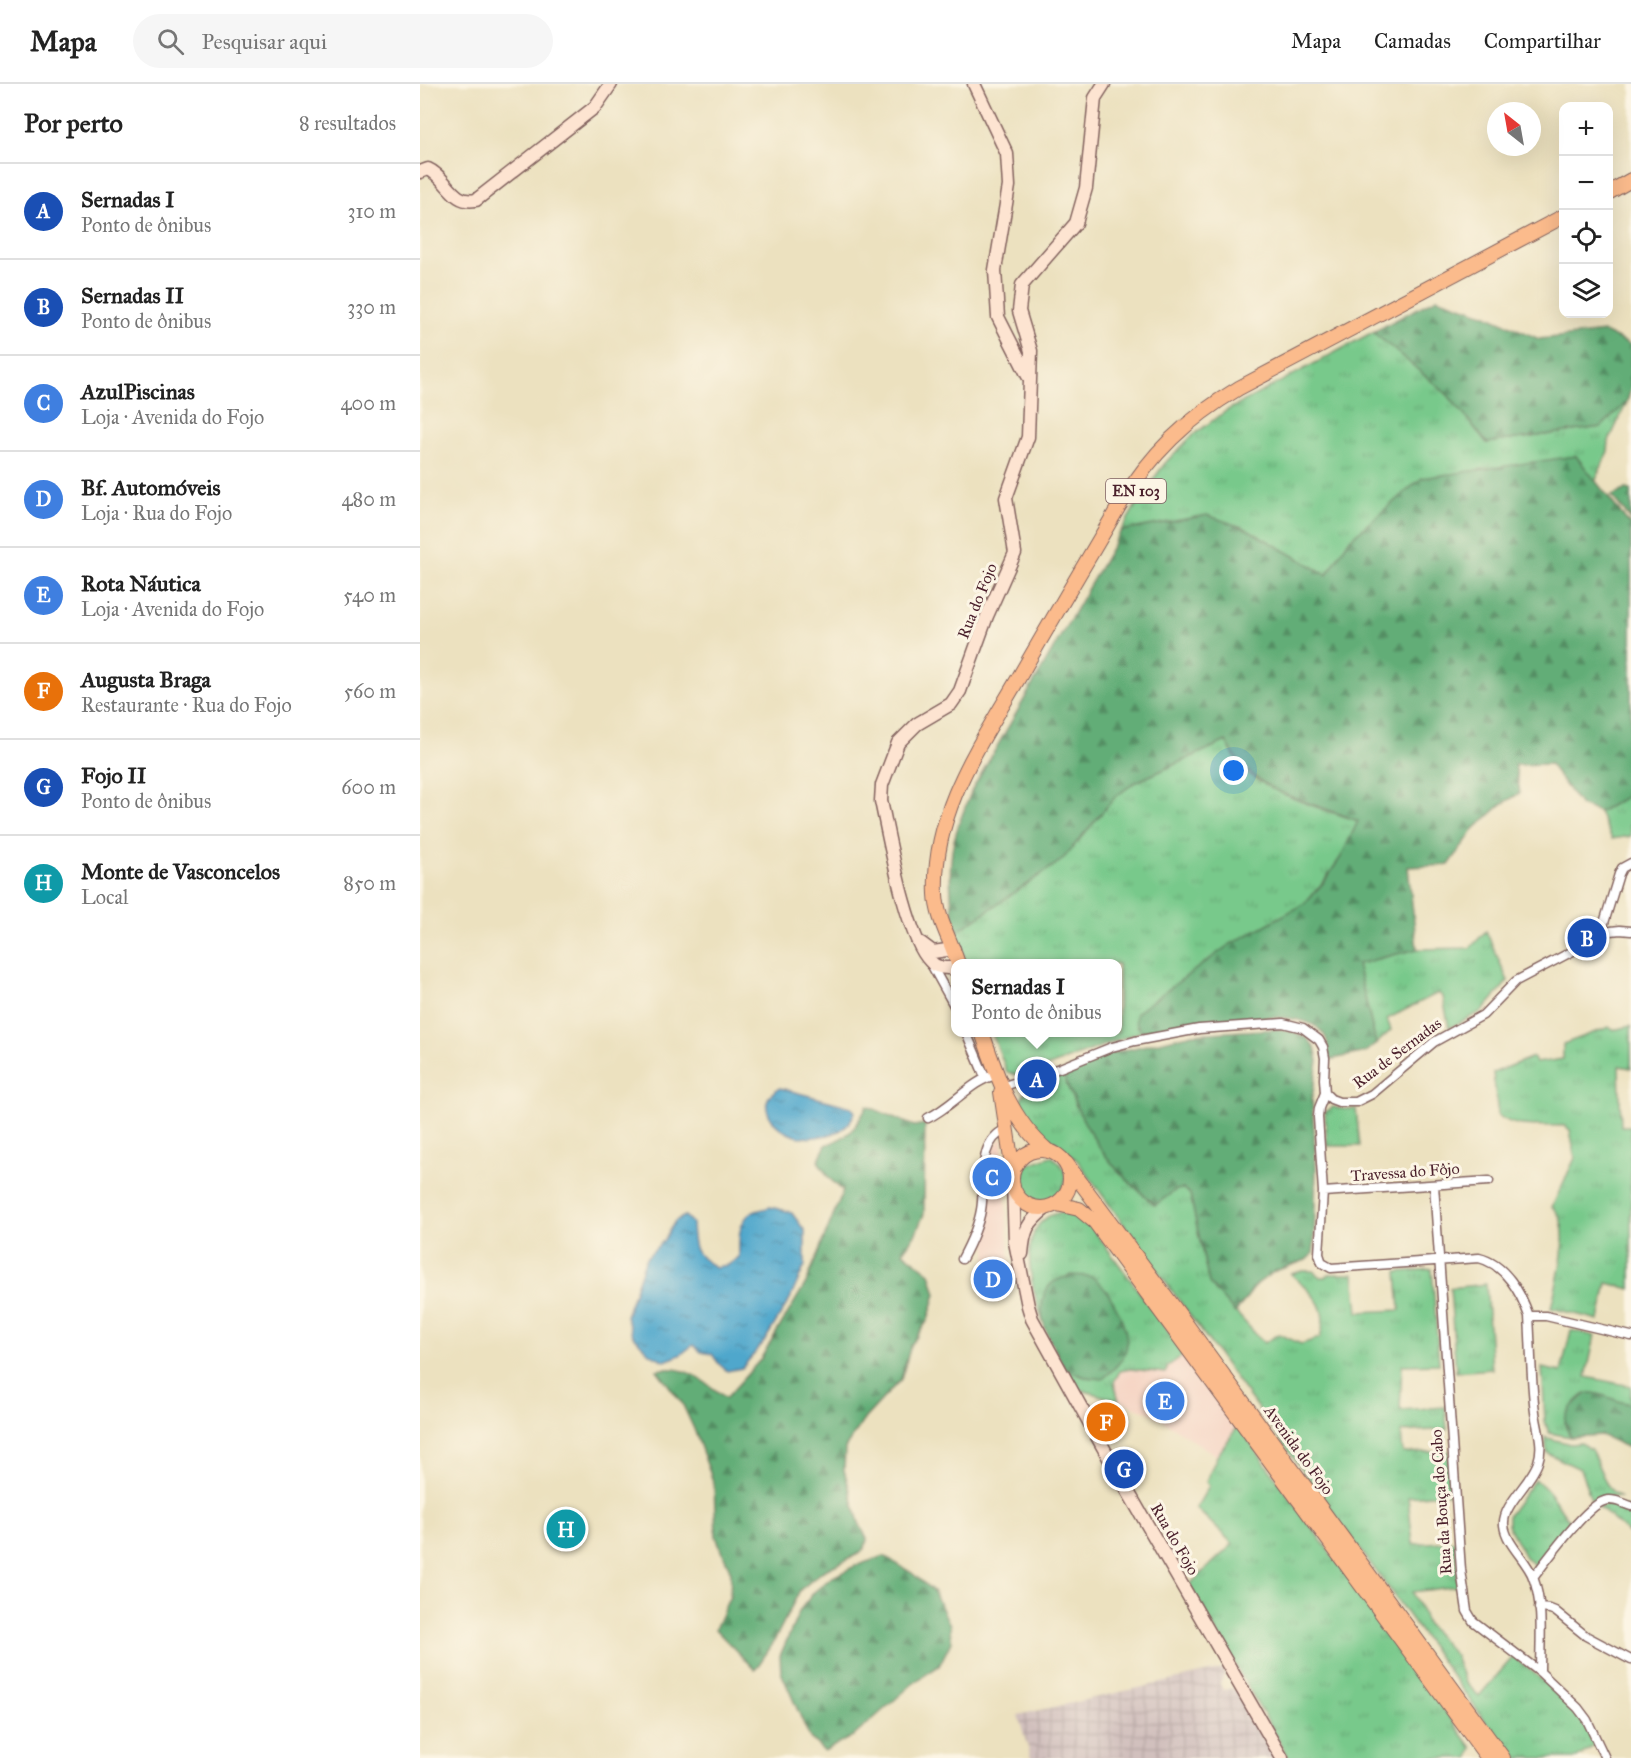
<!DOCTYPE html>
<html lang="pt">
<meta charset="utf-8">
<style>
:root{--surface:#fff;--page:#f6f6f6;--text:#222;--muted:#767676;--line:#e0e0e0;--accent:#b45309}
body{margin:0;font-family:"IM FELL Great Primer",serif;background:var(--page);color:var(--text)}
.controls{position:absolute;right:18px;top:18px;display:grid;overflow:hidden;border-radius:12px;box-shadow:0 6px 24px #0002}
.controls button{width:54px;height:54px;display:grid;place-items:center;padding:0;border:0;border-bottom:2px solid var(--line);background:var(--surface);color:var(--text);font:30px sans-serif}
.compass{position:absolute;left:1067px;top:18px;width:54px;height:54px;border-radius:50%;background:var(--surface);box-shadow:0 6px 24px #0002;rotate:329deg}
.you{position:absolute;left:814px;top:687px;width:21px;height:21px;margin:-15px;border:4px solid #fff;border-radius:50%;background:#1a73e8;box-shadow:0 0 0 9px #1a73e833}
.badge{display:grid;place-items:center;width:39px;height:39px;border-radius:50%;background:var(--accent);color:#fff;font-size:20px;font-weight:700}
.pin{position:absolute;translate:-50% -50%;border:3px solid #fff;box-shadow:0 2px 6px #0006}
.popup{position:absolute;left:531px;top:875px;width:171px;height:78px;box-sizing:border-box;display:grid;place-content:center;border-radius:12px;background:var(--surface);filter:drop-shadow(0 2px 4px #0005);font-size:20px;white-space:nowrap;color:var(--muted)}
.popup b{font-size:22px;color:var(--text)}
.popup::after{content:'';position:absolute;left:50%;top:100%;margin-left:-12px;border:12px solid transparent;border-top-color:var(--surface)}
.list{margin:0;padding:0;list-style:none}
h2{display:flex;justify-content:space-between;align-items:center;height:78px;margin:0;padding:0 24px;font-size:26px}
h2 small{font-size:20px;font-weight:400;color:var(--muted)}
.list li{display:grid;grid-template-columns:39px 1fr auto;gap:18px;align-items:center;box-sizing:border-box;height:96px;padding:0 24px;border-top:2px solid var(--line)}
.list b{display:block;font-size:22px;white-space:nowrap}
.list p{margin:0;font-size:20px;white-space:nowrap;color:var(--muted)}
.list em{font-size:20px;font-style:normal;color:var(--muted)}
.icon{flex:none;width:33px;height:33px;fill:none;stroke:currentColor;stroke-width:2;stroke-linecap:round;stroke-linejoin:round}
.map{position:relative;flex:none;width:1211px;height:1674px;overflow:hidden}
header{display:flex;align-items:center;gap:36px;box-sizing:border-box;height:84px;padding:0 30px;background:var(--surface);border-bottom:2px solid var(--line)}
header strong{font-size:28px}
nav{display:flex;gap:33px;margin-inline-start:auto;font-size:21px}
.search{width:420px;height:54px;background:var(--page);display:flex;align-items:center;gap:15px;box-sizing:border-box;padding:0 21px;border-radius:33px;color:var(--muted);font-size:22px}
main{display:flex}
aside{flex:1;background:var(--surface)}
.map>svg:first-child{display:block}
</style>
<header>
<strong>Mapa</strong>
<div class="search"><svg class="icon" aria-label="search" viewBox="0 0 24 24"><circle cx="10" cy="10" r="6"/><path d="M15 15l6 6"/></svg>Pesquisar aqui</div>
<nav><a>Mapa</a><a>Camadas</a><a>Compartilhar</a></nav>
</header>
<main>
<aside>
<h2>Por perto<small>8 resultados</small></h2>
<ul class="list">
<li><span class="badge" style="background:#1a4fb4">A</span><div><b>Sernadas I</b><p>Ponto de ônibus</p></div><em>310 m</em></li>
<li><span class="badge" style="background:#1a4fb4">B</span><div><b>Sernadas II</b><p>Ponto de ônibus</p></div><em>330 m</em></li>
<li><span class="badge" style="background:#3f7fe0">C</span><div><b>AzulPiscinas</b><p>Loja · Avenida do Fojo</p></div><em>400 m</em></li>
<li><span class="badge" style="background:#3f7fe0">D</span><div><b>Bf. Automóveis</b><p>Loja · Rua do Fojo</p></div><em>480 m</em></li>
<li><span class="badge" style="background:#3f7fe0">E</span><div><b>Rota Náutica</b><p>Loja · Avenida do Fojo</p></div><em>540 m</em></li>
<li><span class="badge" style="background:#e8710a">F</span><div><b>Augusta Braga</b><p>Restaurante · Rua do Fojo</p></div><em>560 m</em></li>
<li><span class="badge" style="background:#1a4fb4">G</span><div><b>Fojo II</b><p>Ponto de ônibus</p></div><em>600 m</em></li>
<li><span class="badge" style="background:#0f9aa8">H</span><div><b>Monte de Vasconcelos</b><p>Local</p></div><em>850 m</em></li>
</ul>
</aside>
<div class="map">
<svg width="1211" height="1674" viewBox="0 0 1211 1674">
<defs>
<pattern id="industrial-grid" width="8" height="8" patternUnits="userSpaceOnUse" patternTransform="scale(1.5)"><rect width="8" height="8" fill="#d1c0bd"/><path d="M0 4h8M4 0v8" fill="none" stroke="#b5a5a3"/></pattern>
<pattern id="grass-tufts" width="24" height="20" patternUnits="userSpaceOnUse" patternTransform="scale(1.5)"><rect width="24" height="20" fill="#78c98b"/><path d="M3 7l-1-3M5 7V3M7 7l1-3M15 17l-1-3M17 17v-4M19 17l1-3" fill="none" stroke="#69ac78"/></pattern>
<pattern id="forest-firs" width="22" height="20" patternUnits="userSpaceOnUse" patternTransform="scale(1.5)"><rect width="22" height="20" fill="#62ad77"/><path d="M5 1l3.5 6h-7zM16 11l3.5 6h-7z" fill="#538c62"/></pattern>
<pattern id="garden-dots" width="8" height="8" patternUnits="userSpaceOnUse" patternTransform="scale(1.5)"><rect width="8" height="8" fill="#78c98b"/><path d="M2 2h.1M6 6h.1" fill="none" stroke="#69ac78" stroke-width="1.8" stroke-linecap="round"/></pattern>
<pattern id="water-ripples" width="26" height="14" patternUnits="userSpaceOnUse" patternTransform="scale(1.5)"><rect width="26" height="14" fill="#4fa7cc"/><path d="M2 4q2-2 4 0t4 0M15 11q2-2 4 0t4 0" fill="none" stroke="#4487a6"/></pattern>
</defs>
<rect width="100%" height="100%" fill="#fcf5e5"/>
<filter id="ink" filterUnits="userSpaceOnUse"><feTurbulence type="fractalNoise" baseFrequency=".0167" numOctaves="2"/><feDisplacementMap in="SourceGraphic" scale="12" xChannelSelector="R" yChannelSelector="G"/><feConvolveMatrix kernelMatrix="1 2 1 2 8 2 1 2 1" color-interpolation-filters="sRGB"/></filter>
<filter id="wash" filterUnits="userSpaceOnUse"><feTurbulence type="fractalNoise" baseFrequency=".008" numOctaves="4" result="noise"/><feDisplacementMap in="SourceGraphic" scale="24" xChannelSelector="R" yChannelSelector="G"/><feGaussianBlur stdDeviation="1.35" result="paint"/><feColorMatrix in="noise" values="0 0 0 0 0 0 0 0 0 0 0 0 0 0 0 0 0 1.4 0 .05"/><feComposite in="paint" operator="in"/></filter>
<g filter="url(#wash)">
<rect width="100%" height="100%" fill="#ece1bf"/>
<path fill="#f5d3c2" d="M582,1053L588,1156L592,1200L566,1199L567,1081L571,1067Z
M765,1270L818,1342L797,1372L731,1329L699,1317L695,1306L694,1295L700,1287L748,1282Z"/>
<path fill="url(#industrial-grid)" d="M803,1585L805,1591L800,1600L803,1606L812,1604L817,1608L825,1622L823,1623L824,1625H826L855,1674H611L598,1631Z"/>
<path fill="url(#grass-tufts)" stroke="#61745b" stroke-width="1.5" d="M953,248L1028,311L1067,359L1181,343L1207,318L1189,357L1188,367L1175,398L1156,372L930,456L907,491L827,445L701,447L723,409L746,378L773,351L806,327Z
M806,657C812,669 819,683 830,691C862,714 902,725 938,737L921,773L904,797L884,820L849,840L717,942L722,947L608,990L598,992L587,988L572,949L698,948V880L546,879L535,849L642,776L695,713L714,699Z
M1211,710V752L1192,755L1179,728Z
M1066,847L1088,897L1063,927L1029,944L1023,913L1018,909L967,935L971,946L956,960L937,880L997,865L1050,864Z
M1211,942V984L1199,982L1201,1042H1211V1205L1187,1199L1179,1236L1131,1224C1136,1200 1155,1140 1132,1123L1155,1074L1150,1046L1145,1042C1122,1040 1097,1047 1078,1031L1073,989L1113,973L1116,979L1143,975V960L1189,943L1193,946Z
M642,988C655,1022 670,1054 694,1082C706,1096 721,1108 734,1121L756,1106L763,1104L770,1110L789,1199L844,1259L859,1250L881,1260L900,1254C910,1221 893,1211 871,1190L883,1187H893L900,1193H905L910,1190H934L938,1228L980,1226L977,1188L1012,1185L1019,1280L982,1281L980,1326L1025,1323L1027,1345L981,1348L983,1369L1028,1367L1031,1409L988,1413L993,1460L1035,1457L1038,1502L992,1508L1002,1528L1006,1539L1034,1570L1045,1598L1059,1612L1093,1573L1114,1589L1160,1630L1175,1661L1157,1674H1092L657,1076C644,1064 629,1059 617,1048C609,1040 605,1028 600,1018C606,999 625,994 642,988Z
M913,1023L923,1025H936L940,1062H907L905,1028Z
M631,1072C669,1095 622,1138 602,1107C597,1099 598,1091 601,1083Z
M642,1128L652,1130L670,1141L765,1270L748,1282L746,1289L710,1285L700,1287L694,1298L699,1317L658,1305L646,1286L665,1293L622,1217L623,1238C612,1206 592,1136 642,1128Z
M1066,1200L1072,1285L1036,1288L1030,1204Z
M1151,1246L1175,1252L1166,1293L1211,1302V1320C1172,1318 1168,1287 1145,1341L1151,1353L1129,1349L1125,1337L1122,1284L1141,1288Z
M818,1342L1052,1664L1049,1674H869L769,1501L813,1460L776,1424L789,1402L786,1398L797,1372Z
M1125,1353L1150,1360L1160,1359L1171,1365L1186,1399L1192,1407L1200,1413L1182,1412L1172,1418L1160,1385L1127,1369Z
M1115,1395C1131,1407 1139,1424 1152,1440L1116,1482L1105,1473L1088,1441V1432Z"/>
<path fill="url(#forest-firs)" stroke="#566651" stroke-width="1.5" d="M1017,214L1064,230L1119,255L1184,248L1211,261V304L1207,318L1181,343L1067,359L1028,311L953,248Z
M1156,372L1211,442V710L1179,728L1160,721L1130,680L1095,681L1100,709L1082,720L1055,744L1029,781L988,783L997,865L937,880L956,960L946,968L908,976C909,965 909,954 900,946C871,918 760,945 722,947C716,941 715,937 716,929L809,861L884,820L904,798L921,773L938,737C887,715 835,713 806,657L714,699L695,713L642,776L535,849C531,816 526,779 537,746C541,732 547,719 552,706L701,447L787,431L827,445L907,491L929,456L1002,394Z
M1206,405L1211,406V436L1192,412Z
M859,945L874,948L887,954L895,963L898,977L892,1014L896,1083L894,1161L893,1170L886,1176L855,1187L837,1200L815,1229L789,1199L770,1110L763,1105L756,1106L735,1121C721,1108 706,1096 694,1082C670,1054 655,1022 642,988L684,971L773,950Z
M447,1022L494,1042L505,1040L504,1130L496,1149L483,1168L510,1189L516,1210L508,1236L491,1261L481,1295L445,1334L425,1364L424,1386L439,1439L447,1455L445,1464L438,1470L403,1487L380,1506L352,1561L335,1586L295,1545L310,1512L311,1489L296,1452L294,1400L274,1345L262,1319L237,1286C267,1280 284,1298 306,1314L340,1276L386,1199L423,1107L408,1093L398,1077L406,1061C432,1051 434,1046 447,1022Z
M651,1191C658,1192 668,1191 674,1194C690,1206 711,1245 706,1265C703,1278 691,1287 683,1295L665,1293L646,1286C633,1263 609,1227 630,1201C634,1196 645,1194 651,1191Z
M1169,1309C1183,1308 1196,1319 1211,1320V1365L1181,1351L1151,1353C1149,1349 1146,1344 1145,1339C1144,1328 1159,1313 1169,1309Z
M464,1472L492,1489L514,1508L530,1541L531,1558L519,1582L496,1597L435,1651L404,1667L390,1654L361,1588L360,1572L380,1526L394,1508L411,1494L435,1482Z"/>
<path fill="url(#garden-dots)" stroke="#61745b" stroke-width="1.5" d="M1194,1419L1211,1425V1443L1208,1449L1179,1423L1186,1420Z"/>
<path fill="url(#water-ripples)" stroke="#4c637c" stroke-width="1.5" d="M360,1004L431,1023L435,1028C433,1032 431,1037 428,1040C423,1046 416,1049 408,1051C397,1053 388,1055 376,1052C355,1047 331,1018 360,1004Z
M350,1123L371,1128L385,1147V1181L370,1215L344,1258L322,1284L307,1287L299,1280L292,1270L281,1268L273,1261L260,1271L245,1277L229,1269L212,1250L206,1232L226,1174L244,1156L255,1137L265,1132L272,1139C273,1164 273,1170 295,1183L308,1181L319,1173C319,1158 317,1139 331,1129C336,1126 345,1125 350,1123Z"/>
</g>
<g filter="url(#ink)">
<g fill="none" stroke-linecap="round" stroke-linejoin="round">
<g stroke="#83635f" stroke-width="11">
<path id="street" d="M1180,852L1199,790L1202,784L1211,779
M511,880L536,925
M546,948L565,993
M581,1003L640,984L692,963L715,957L779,945L863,939L883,944L899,956L903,963L905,974L904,995L905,1009L911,1015L919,1018H936L952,1010L1014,958L1063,931L1096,897L1191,847L1200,846L1211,847
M905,1009L899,1024L898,1033L903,1108L899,1170L902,1179L911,1184L1059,1174C1085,1180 1101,1209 1109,1232C1111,1264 1111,1296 1115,1328C1117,1345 1124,1361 1118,1378C1112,1398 1082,1421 1084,1441C1086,1460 1106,1475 1113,1493C1124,1522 1120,1558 1120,1588
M508,1034C532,1023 552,996 576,991
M1014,1101L1041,1486L1047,1527L1053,1537L1120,1588L1158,1624L1167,1636L1185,1674
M903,1108L1069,1097
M542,1175C550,1160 558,1144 561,1126C566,1100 555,1059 586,1045
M1109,1232H1126L1211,1252
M1113,1494C1126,1477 1166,1422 1184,1417C1193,1414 1202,1419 1211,1422
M1119,1524L1130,1525L1135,1527L1166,1552L1211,1576"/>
</g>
<g stroke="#83635f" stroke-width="15">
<path id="secondary" d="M554,0L587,70L589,102L575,186L578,233L608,292
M0,88L8,85C27,93 32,121 56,116L175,23L191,0
M501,859L513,868L534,865
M536,884C526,884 517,885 510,877C486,853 469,753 461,717L462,701L478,659L497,640L531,620L540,607L567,532L595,469L586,414L608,353L611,267L599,227L602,201L656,139L666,104L675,14L684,0
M593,1100L595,1158L608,1222L612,1235L699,1392L862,1674
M602,1170C604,1146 607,1139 626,1124"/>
</g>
<g stroke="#83635f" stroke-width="16">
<path id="primary" d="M1188,109L1211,96
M538,880C531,856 517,835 516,810C512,726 562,658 602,588C634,532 667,477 699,422C731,369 767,335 819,304L1144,132
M562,948C577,993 591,1036 628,1067
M581,1008L593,1088
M592 1095a29 29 0 1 1 58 0a29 29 0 1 1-58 0Z
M646,1079L750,1218L1083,1674
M637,1120L659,1125L675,1138L1068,1674"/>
</g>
<use href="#street" stroke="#fff" stroke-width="8"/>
<use href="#secondary" stroke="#fde4d1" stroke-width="12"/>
<use href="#primary" stroke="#fbbb8c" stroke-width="14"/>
</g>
</g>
<g text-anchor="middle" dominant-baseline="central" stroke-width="6" stroke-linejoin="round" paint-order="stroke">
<rect fill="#fcf5e5" stroke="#7f5f63" stroke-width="1.5" x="686" y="395" width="60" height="24" rx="4.5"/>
<g font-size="15" font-weight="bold" fill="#4a1f2b">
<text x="716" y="407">EN 103</text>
</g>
<g font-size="16" fill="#4a1f2b" stroke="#fcf5e5">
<text transform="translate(557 517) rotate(-68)">Rua do Fojo</text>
<text transform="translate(977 969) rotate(-37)">Rua de Sernadas</text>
<text transform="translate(985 1088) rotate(-4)">Travessa do Fôjo</text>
<text transform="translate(879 1366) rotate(54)">Avenida do Fojo</text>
<text transform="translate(1021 1418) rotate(-94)">Rua da Bouça do Cabo</text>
<text transform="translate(755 1455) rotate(60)">Rua do Fojo</text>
</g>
</g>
</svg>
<div class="controls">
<button>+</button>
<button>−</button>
<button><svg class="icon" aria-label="locate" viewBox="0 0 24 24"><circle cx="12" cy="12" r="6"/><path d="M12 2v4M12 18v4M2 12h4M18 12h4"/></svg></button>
<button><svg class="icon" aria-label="layers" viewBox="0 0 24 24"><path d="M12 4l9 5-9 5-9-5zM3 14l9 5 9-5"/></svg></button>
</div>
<svg class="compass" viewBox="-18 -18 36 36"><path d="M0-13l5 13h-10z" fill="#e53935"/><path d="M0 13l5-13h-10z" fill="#767676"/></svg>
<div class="you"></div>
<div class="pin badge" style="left:617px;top:995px;background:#1a4fb4">A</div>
<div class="popup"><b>Sernadas I</b>Ponto de ônibus</div>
<div class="pin badge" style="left:1167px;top:854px;background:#1a4fb4">B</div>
<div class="pin badge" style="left:572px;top:1093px;background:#3f7fe0">C</div>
<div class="pin badge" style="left:573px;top:1195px;background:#3f7fe0">D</div>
<div class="pin badge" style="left:745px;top:1317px;background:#3f7fe0">E</div>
<div class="pin badge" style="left:686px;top:1338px;background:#e8710a">F</div>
<div class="pin badge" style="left:704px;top:1385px;background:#1a4fb4">G</div>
<div class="pin badge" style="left:146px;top:1445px;background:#0f9aa8">H</div>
</div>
</main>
